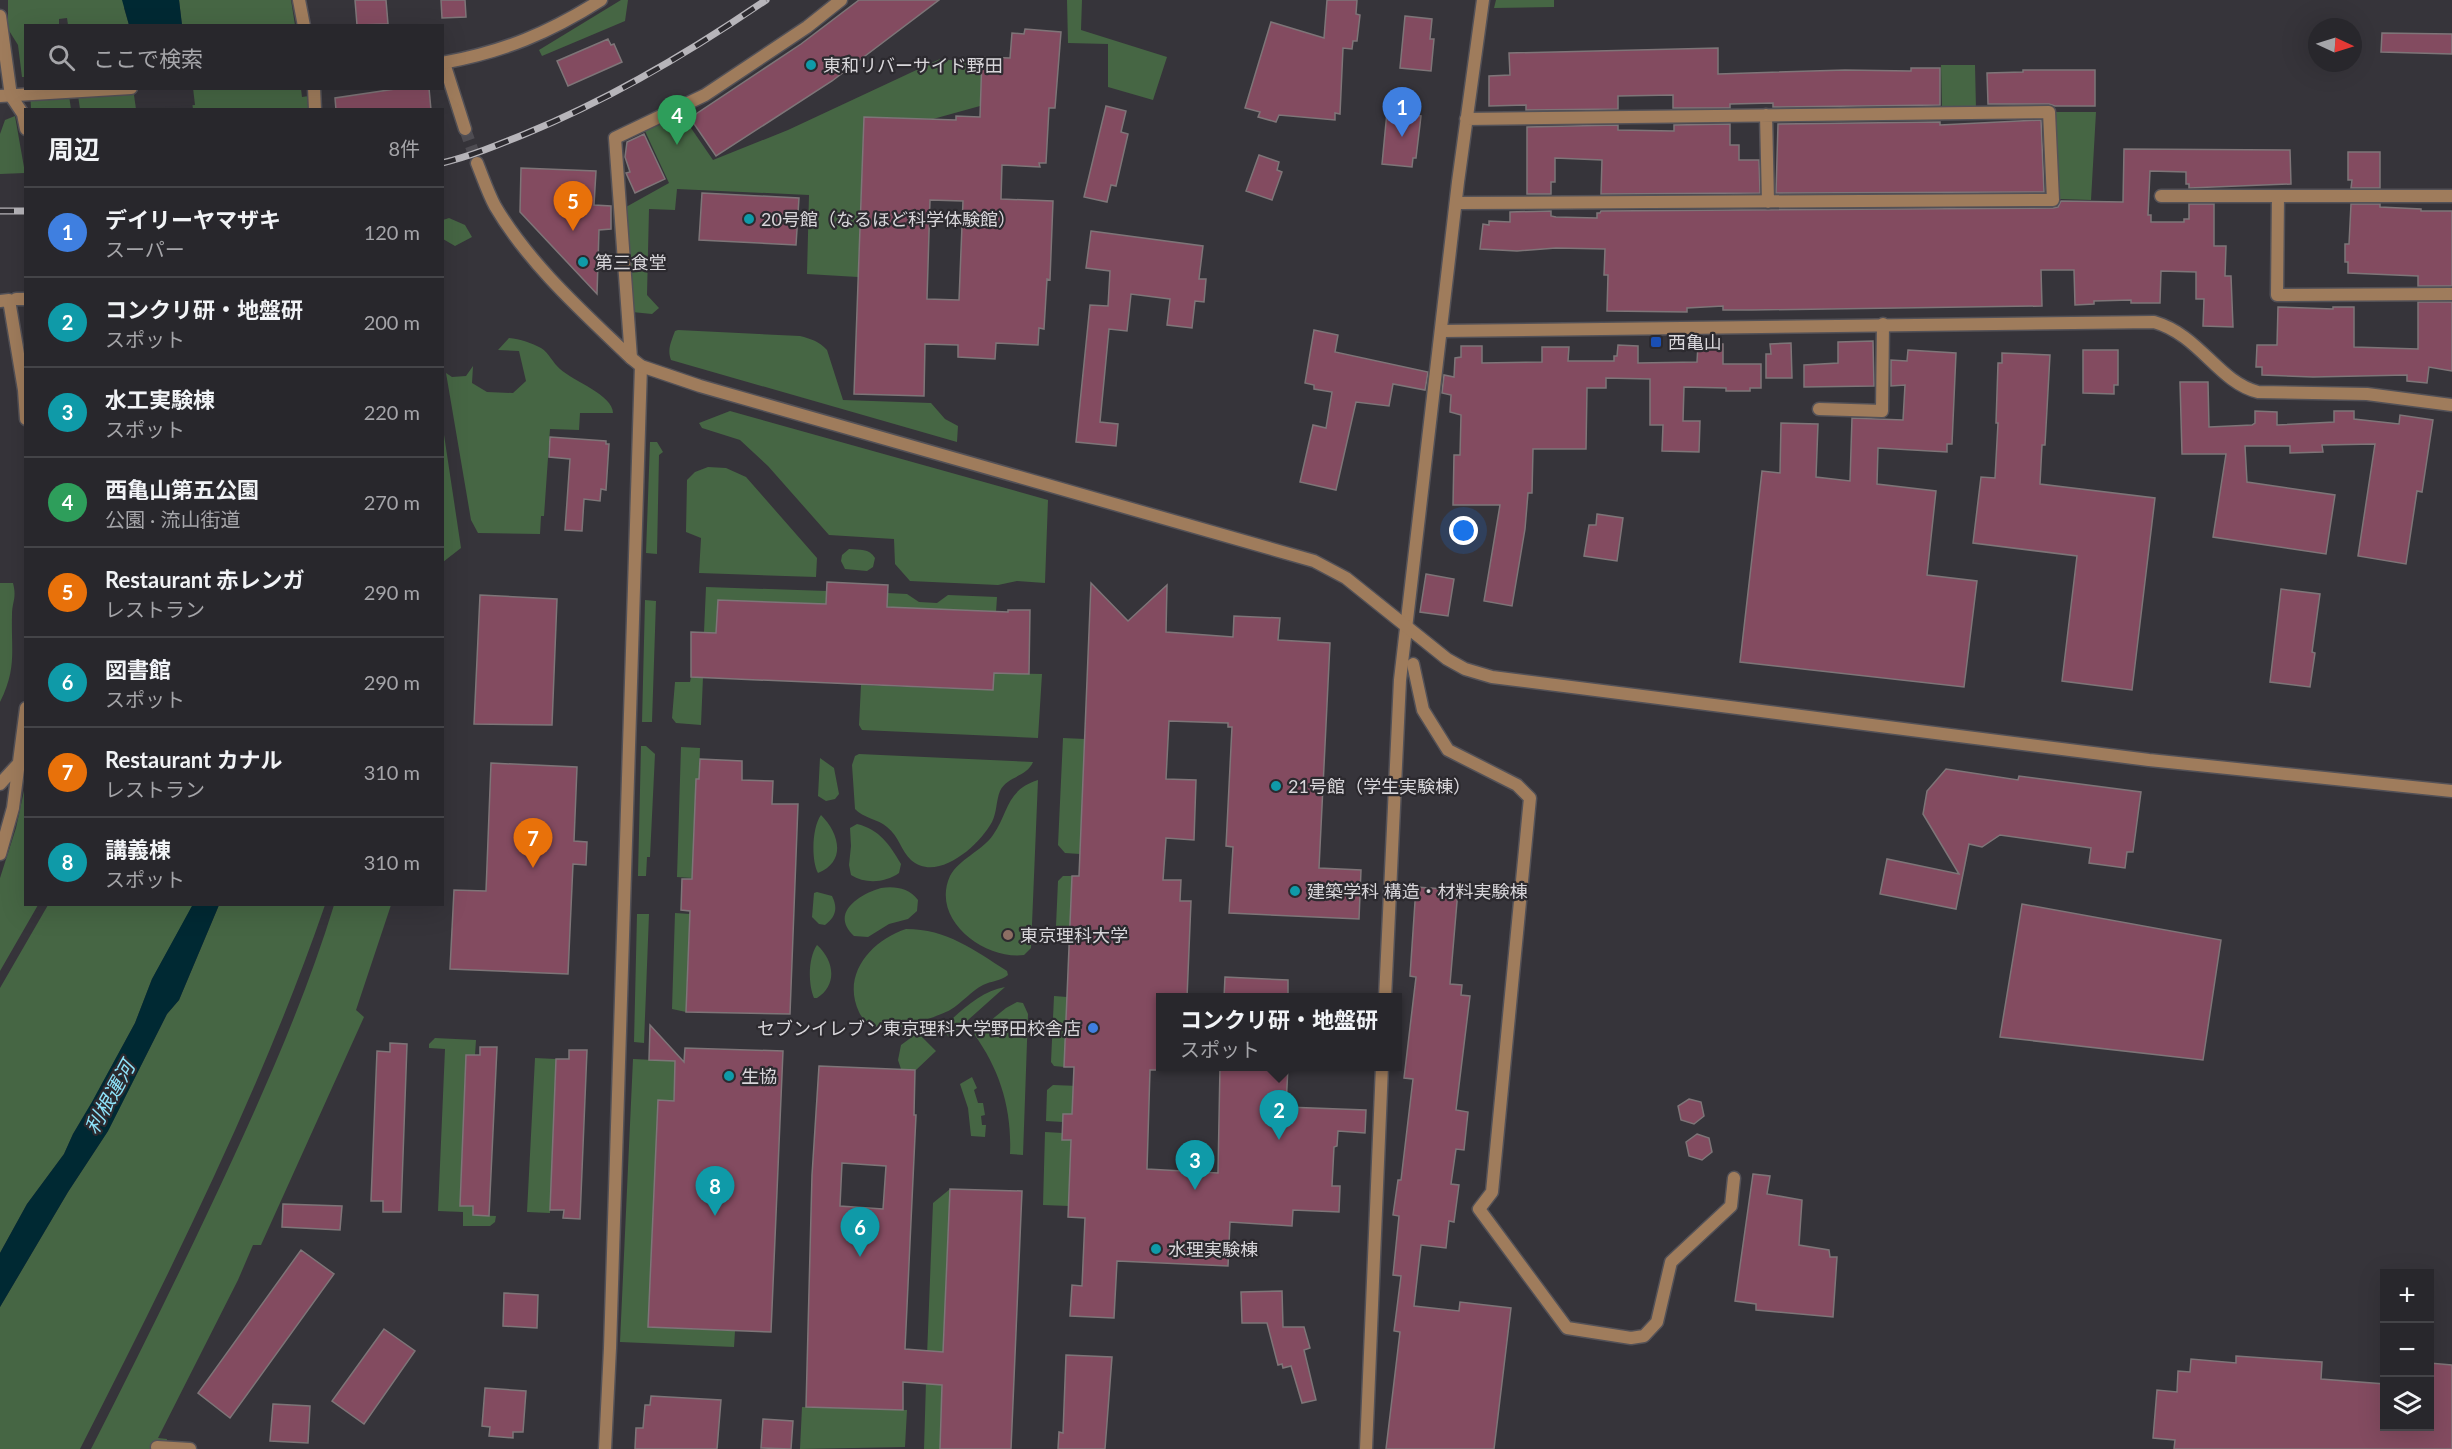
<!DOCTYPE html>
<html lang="ja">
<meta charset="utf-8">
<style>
:root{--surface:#28272c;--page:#302f34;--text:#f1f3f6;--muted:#a5a5a9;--line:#444448;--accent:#1a73e8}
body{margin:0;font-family:Lato,"Noto Sans JP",sans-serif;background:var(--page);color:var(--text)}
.controls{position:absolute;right:18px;bottom:18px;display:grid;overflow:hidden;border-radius:0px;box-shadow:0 6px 24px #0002}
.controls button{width:54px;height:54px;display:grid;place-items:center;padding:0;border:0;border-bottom:2px solid var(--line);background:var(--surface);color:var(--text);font:30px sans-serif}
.compass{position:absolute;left:2308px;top:18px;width:54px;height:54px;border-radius:50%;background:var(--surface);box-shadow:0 6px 24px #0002;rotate:94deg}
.you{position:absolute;left:1464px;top:531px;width:21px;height:21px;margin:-15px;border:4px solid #fff;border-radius:50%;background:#1a73e8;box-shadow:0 0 0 9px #1a73e833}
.badge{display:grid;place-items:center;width:39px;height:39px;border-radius:50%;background:var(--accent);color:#fff;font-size:20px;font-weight:700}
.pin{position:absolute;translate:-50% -50px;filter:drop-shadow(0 2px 3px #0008)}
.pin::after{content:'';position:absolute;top:32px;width:21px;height:18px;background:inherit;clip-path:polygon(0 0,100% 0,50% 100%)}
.popup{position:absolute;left:1156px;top:993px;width:246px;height:78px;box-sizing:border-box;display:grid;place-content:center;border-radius:0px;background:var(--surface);filter:drop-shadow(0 2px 4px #0005);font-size:20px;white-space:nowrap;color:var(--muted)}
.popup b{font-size:22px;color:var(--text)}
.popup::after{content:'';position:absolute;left:50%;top:100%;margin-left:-12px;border:12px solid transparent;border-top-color:var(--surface)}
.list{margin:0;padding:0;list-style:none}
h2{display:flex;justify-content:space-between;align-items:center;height:78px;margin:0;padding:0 24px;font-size:26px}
h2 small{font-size:20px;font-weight:400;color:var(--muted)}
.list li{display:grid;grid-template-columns:39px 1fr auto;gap:18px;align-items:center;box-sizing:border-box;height:90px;padding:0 24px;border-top:2px solid var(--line)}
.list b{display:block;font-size:22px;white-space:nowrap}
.list p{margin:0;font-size:20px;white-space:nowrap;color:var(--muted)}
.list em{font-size:20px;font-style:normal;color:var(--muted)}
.icon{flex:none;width:33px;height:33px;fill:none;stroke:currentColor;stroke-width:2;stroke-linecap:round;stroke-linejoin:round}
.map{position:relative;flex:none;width:2452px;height:1449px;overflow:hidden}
.search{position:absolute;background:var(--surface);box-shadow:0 6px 24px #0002;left:24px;top:24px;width:420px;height:66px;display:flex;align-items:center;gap:15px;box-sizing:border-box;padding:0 21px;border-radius:0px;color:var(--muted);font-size:22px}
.panel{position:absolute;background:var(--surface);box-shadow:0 6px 24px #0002;left:24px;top:108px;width:420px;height:798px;border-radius:0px}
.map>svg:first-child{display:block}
</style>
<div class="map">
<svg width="2452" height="1449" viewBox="0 0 2452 1449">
<rect width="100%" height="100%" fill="#36343a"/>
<path fill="#466644" d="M8,0H174L124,8L129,25H68L67,18L59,19V25L26,26L25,77H22L18,45L8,29Z
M179,0H291L295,25H182Z
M621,0H628L625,21L542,56L539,50Z
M1067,0H1082L1081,30L1167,57L1153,100L1108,87V44L1068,43Z
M1496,0H1554V7L1494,8Z
M940,59L982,63L980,106L933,119L864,117L858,277L807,274L809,195L677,189L675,210L649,209L647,295L659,308L652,314L632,312L626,207L669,183L645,131L682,115L713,160L788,130Z
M1941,65H1975L1976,109L1942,108Z
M30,89H68L71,109H31Z
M77,89H136L139,109H80Z
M190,89H301L302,97L309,96V109H193Z
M2056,112H2096L2091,200L2059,199Z
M15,116L25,173L0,174V134L5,120Z
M449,218L465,225L472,237L455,246L443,239V220Z
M678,330L800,336C811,339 819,341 827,350L843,400L931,403L945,419L958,426L957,442L671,360C667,350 671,342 675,331Z
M509,338C520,339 532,343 541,348C549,353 553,363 560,369C573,381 613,395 613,413H580L579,430L550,429L544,516H541L540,534L478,533L471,520L446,373L452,377L466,376L473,366L472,383L487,392L513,393L526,381L519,351L498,350Z
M730,411L1048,500L1045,583L1017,581L998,585L910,581L895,564L894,539L829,535L768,466L740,440L702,428L699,423Z
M443,428L461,548L443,562H442Z
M650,442H657L663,452L659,455L657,554L646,553Z
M708,467L726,468L746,477L817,558L816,577L699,573L701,538L686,532L687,480L695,472Z
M849,549C860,550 869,548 875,558L873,567L867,571L845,569L841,561L842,555Z
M0,583H13C17,599 12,601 12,615C11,651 17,668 0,702Z
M706,587L827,591L826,604L718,600L716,633L704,632Z
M887,593L907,594L919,602L937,603L948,595L997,597L996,612L887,607Z
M645,600L656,601L652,722H642Z
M994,673L1042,674L1038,738L862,730L859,725L861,685L992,690Z
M691,677H703L701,725L676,723L672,718L675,682H690Z
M1063,738L1085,739L1080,854L1065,853L1058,845Z
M641,746H646L655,754L650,857H647L646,876H638Z
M681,747L700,748L699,779L696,780L692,878L677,877Z
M859,754L1033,762C1027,777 1007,776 1000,791C996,801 997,812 992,822C979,846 937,883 911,860C901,851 899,836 887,827C878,819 863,818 855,809L852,765L855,756Z
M820,758L834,768L839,794L835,799L826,801L818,796Z
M1038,780L1031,948L1024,955C985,960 930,920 950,876C959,859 982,851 993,835C1009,812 1006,790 1038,780Z
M25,786L26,904L38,905L0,971V878L16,828Z
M821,815C839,833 847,861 818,873C811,860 812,827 821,815Z
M857,824C879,829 890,845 901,864L899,873C885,883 865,884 851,875L849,865L851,846L850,828Z
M1063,876H1072L1070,927L1056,926L1058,881Z
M881,888C895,886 909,888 918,900L917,911L908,919L889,924L868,937L854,936C829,913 860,894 881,888Z
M817,892L832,896C838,908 836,917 825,925L819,924L812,917L814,893Z
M48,905H193L152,979L135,1023L92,1102L73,1134L64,1154L27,1204L0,1253V988Z
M219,905H325C260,1093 170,1272 80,1449H0V1307L68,1192L108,1131L167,1014L179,1000Z
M334,905H391L356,1010L364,1017L261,1245H253L238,1280L158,1438L167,1439L166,1449H91C141,1351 189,1254 235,1154C272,1073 308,990 334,905Z
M675,913L690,914L686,1012L672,1009Z
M637,914H649L644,1043L634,1042Z
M906,929C947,929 974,950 1007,971L1008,975C1001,981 991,981 983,985C971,991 962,1003 950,1010C937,1017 898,1030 884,1029C875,1028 862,1020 859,1012C841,974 872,940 906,929Z
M817,945C834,960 838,985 817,998H814C808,984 808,958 817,945Z
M1005,987L949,1037L941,1029C959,1013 980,991 1005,987Z
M1054,996L1067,997L1064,1067L1054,1066L1051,1062Z
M1017,1002L1023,1003L1028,1014L1023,1155L1010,1154C1012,1109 1000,1070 974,1034L1006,1008Z
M916,1034L921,1036L936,1051L916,1070L901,1069L898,1060L901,1045Z
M435,1038L476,1040L475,1055H466L460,1205L473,1206V1215L496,1216L495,1222L490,1226H463V1212L438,1211L445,1049L429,1048V1044Z
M535,1058L556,1059L550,1213L527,1212Z
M633,1059L675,1061L674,1101L649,1327L735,1331L734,1347L620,1342Z
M972,1077L977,1088L974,1090L978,1103H983L985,1115L981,1116L982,1125H986L985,1137L971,1136L968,1108L960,1084Z
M1053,1085L1105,1087L1073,1092L1072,1114H1064L1063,1122L1046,1121L1047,1090Z
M1045,1132L1063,1133V1140H1071L1069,1206L1043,1205Z
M950,1189L943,1352L927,1356L933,1203Z
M926,1381L942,1385L940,1449H924Z
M802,1407L907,1410L905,1447L800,1449Z"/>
<path fill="#002933" d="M122,0H179L182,25H129Z
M193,904L219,905L179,1000L167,1014L108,1131L68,1192L0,1307V1253L27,1204L64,1154L73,1134L92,1102L135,1023L152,979Z"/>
<path fill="#36343a" d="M133,88H193L195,105L136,109Z"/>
<path fill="#834b60" stroke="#7e7578" stroke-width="1.5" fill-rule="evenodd" d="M355,0H386L388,24L357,25Z
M441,0H465L466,17L442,18Z
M859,0H939L832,81L716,156L690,118L801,44Z
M1327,0H1357L1356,14L1360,15L1357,41H1353L1352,49L1343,48L1340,114L1335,113V120L1279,115L1276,122L1258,117L1260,112L1245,108L1271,22L1324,38Z
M1405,16L1432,19L1430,39H1434L1431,71L1400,68Z
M1025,29L1061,32L1055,108H1049L1046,163H1039L1040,167L1002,165L1001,199L1053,201L1050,280L1047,279L1044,329L1039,328L1038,345L996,343L995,359L958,357V345L925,344L924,396L854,394L864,117L956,120V116L980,117L982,57L1010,58L1012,33L1024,34ZM930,200L963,201L959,300L927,299Z
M2382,33L2452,34V54L2381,52Z
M608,39L611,45L614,44L622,62L568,86L557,61Z
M1718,48V74L1845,70L1911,71V68H1940V105L1773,107V103L1730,104V108H1673V95L1618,96V109L1526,110V105L1489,106V76L1510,75L1509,53Z
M2023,70H2095V106H2055L2049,104H1988L1987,73L2023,72Z
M402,88H429L431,110H336L335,98Z
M1106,106L1126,111L1121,132L1128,134L1116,186L1111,185L1107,202L1084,197Z
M1387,112L1421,116L1416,158H1413L1412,167L1382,164Z
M2041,120L2044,192L1776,193L1778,124L1940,122V125Z
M1730,124V145H1739V160H1759L1760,193L1601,194L1602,160L1555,158V182H1551V194H1527V127L1618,125V130L1674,131V125Z
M644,134L665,179L635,193L626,173L630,172L625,157L627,142Z
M2124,149L2290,150L2291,184L2189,188V184H2186V172L2150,171L2148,215H2151V222H2184V219H2189V204H2214V246H2226L2225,276H2231L2233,327L2203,326L2204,299H2196V272L2161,271L2160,303H2131V300L2094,301V304L2075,305L2074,270H2041L2042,306L1752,310H1723V306L1687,308V312L1607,311L1608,275H1604L1605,249L1556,248L1517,251L1480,249L1483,224L1489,225V221L1510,222V212L1551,211V216L1556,217L1597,218V213H1600L1601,211L2053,208L2058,207L2061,201L2123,202Z
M2348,152H2380V188H2351L2352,180H2348Z
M1259,155L1279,162L1277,170L1282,172L1272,200L1246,191Z
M521,168L596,171L594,205L611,206V229L599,230L597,294L520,212Z
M702,193L799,198L796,245L699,240Z
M2351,204H2380V207L2421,209V211H2452V286H2418V276L2348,273V262H2345V244H2349Z
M1091,231L1203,246L1199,279H1206L1204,302L1195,301L1192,328L1167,325L1170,299L1131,294L1127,331L1109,329L1100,422L1118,424L1116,446L1076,442L1090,305L1108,306L1110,271L1086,268Z
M2418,302H2452V371L2429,367L2427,383L2407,381V375L2313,377L2262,375V367H2256L2257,345H2277L2278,307L2333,309V307H2354V347L2418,349Z
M1314,330L1338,335L1335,352L1428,372L1425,390L1393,384L1389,406L1356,402L1336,490L1300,482L1313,425L1326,428L1332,392L1314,389V385L1305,383Z
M1873,341L1874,386L1804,387V365L1838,363V342Z
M1791,343L1792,378H1766V354H1771L1770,344Z
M1698,344H1723V364H1761V388H1750V391H1726V388L1684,387L1683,421H1700L1699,452L1662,451L1663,425H1650V379L1606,378V388H1587L1586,449H1533L1532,493H1528L1525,529L1512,606L1484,601L1500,505H1453L1454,455H1460L1461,415L1450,412L1451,395L1442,393L1444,375L1454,377L1455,358L1461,357V346H1482V363L1542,362V347H1569L1568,361H1614V356H1617L1618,345L1638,346V363L1697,362Z
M1908,350L1956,353L1952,444H1947V452L1878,448L1877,484L1936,491L1927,575L1977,581L1964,687L1740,662L1762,471L1780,473L1781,423L1818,424L1816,477L1850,481L1852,418L1903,420L1905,385L1891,386V360L1907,361Z
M2083,350H2118V385H2114V394L2083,393Z
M2002,353L2050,355L2045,445H2042L2040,484L2155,498L2132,690L2062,681L2077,556L1973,543L1981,477L1995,478L1998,423H1996L1998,363H2002Z
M2180,382H2208L2209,427L2252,425L2255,423V411L2277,412V425L2334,422V411H2354V419L2399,424L2400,415L2433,420L2422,492L2417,491L2406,564L2358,556L2375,444L2322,445L2323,452L2290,453V446H2245L2247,482L2335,495L2326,554L2213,537L2226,454H2182Z
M550,437L606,441V444H609L606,490L601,489L600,501L584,499L582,531L565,530L570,459L549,457Z
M1597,514L1623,518L1617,561L1584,556L1589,525H1596Z
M1426,574L1454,579L1448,616L1420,612Z
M827,582L888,585L887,607L1008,612V610H1030L1029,674L994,673L993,690L691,677V632L716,633L718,600L826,604Z
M1091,583L1128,621L1167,585L1166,632L1233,637L1234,616L1280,618L1278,640L1330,643L1319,868L1361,870L1359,919L1229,913L1233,847L1226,846L1232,727H1228V723L1169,721L1166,779L1196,780L1194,840L1166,838L1163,880H1181L1180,901H1191L1187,998H1161V1070H1150L1147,1169L1218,1173L1220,1066H1288L1286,1107L1366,1110L1365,1133L1338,1131L1337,1146L1334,1147L1332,1186H1340L1339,1212L1293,1210L1292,1226L1230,1222L1228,1266L1117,1261L1114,1318L1070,1316L1072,1285L1082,1286L1085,1218L1068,1217L1071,1140H1062L1063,1114H1072L1074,1067H1064L1072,876H1079Z
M2281,589L2320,594L2312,652L2315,653L2310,687L2270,682Z
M480,595L557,599L552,725L474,724Z
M700,759L742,761V780L773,781L772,804H798L790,1014L686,1012L690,911L681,910L682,879H692L696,779H699Z
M491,763L577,767L574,841L587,842L586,865L573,864L568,974L450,969L454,890L486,891Z
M1946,769L2018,780L2019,776L2141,792L2133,852H2127L2125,868L2089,863L2091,848L2000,835L1982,847L1969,844L1956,909L1880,894L1887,859L1959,874L1923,814L1927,791Z
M1416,887L1458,890L1450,984L1462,985L1461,995L1470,996L1456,1110L1468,1112L1464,1150L1456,1149L1451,1184L1459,1185L1454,1222L1449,1221L1446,1248L1421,1245L1414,1306L1459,1311L1460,1302L1511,1308L1494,1449H1386L1400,1332L1394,1331L1401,1276L1393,1275L1399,1216L1393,1215L1398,1180H1401L1413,1079L1404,1078L1416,977L1410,976Z
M2022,904L2221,940L2203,1060L2000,1037Z
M1225,977L1288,980V998H1224Z
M650,1025L684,1062L685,1048L783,1051L771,1332L648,1327L658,1100L674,1101L675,1061L649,1060Z
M390,1043L407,1044L401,1212H383V1201H371L377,1051L390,1052Z
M480,1047H497L489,1216L473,1215V1206H460L466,1055H480Z
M569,1050H587L580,1219L563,1218L564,1210H550L556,1059H569Z
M819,1066L915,1070L914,1115H916L905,1349L943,1352L950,1189L1022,1191L1011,1449H940L942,1385L903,1382V1410L806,1407L812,1175ZM842,1163L886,1166L883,1209L840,1206Z
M1689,1099L1701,1102L1704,1116L1694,1124L1681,1120L1678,1106Z
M1697,1134L1709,1138L1712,1152L1702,1160L1689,1156L1686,1142Z
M1753,1174L1770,1176L1767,1194L1802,1200L1799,1245L1829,1250L1830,1257H1837L1833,1317L1756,1310V1304L1735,1301Z
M283,1204L342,1206L340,1230L282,1227Z
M301,1250L334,1274L230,1418L198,1393Z
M1282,1291L1283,1327H1304L1310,1348L1304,1350L1316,1400L1302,1403L1291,1366L1283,1368L1282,1364L1278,1365L1267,1323H1242L1241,1292Z
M504,1293L538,1295L537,1328L503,1326Z
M384,1329L415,1351L364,1424L332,1401Z
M1066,1355L1112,1357L1105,1449H1058L1059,1432L1063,1433Z
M2236,1356L2322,1362L2321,1379L2385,1384V1426H2430V1363L2452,1365V1449H2174L2175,1440L2153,1438L2157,1390L2177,1392L2178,1371L2190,1372L2191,1359L2236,1363Z
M485,1388L526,1391L523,1432H513V1438L489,1436L490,1427L482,1426Z
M651,1396L721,1400L717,1449H635L636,1428H643L645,1405H650Z
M273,1404L310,1406L308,1443L270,1441Z
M763,1419L793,1421L791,1449L761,1448Z"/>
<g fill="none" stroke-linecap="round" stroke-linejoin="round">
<path stroke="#4e4c52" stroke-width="12" stroke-dasharray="12 6" stroke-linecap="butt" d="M465,129L477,163"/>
<g stroke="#535157" stroke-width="15">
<path id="pedestrian" d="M16,299H26
M1413,664L1423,710L1448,750L1517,785L1530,798L1492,1192L1479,1209L1567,1328L1631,1338L1644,1336L1657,1322L1671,1262L1731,1206L1734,1178"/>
</g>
<g stroke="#535157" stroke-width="15">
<path id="minor" d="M299,0L304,26
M0,16L11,96L23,114L26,129
M444,63L465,129
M314,88L315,110
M1766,115L1768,202
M477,163C483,178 488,193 495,206C529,264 583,312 631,358
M2161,196H2278
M2452,196H2278L2277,295L2452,294
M1456,203L2053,200L2049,112L1466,119
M0,301L9,300L24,390L26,419
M631,358L615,138L705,95L807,27L841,0
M1819,409L1882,411L1883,324
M0,784L20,762
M0,854L13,808L26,708
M1385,998L1400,680L1458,182L1483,0
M157,1447L190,1449
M605,1449L610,1348L641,366
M1366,1449L1382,1066"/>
</g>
<g stroke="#535157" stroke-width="15">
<path id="tertiary" d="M442,63C503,52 549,33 601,0
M0,96L131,88
M1442,331L2154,322C2200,335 2218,382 2258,392L2367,394L2452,405
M631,358L641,366L700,386L1314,561L1346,578L1447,659L1465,669L1492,677L2149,760L2452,791"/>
</g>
<use href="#pedestrian" stroke="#9f7c5c" stroke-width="12"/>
<use href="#minor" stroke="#9f7c5c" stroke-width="12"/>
<use href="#tertiary" stroke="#9f7c5c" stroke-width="12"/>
<g stroke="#b7b5ba" stroke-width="7">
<path id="rail" d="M442,163C471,156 498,145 525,134C611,99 690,52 766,0
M0,211H26"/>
</g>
<use href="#rail" stroke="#2c2a2f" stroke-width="4.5" stroke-dasharray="14" stroke-linecap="butt"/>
</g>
<g fill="#0f9aa8" stroke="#2c2a2f" stroke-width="2">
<circle cx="811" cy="65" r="6"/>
<circle cx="749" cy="219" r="6"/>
<circle cx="583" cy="262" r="6"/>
<circle cx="1276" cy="786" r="6"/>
<circle cx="1295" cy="891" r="6"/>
<circle cx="729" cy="1076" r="6"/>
<circle cx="1156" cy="1249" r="6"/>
</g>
<rect fill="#1a4fb4" stroke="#2c2a2f" stroke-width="2" x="1650" y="336" width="12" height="12" rx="3"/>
<circle fill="#8d6e63" stroke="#2c2a2f" stroke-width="2" cx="1008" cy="935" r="6"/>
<circle fill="#3f7fe0" stroke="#2c2a2f" stroke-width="2" cx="1093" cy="1028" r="6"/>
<g text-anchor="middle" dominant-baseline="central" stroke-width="4.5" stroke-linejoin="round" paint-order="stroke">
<g font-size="18" fill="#d8d6da" stroke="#2c2a2f" text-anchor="start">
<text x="823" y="65">東和リバーサイド野田</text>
<text x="761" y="219">20号館（なるほど科学体験館）</text>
<text x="595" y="262">第三食堂</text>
<text x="1668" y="342">西亀山</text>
<text x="1288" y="786">21号館（学生実験棟）</text>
<text x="1307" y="891">建築学科 構造・材料実験棟</text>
<text x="1020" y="935">東京理科大学</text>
<text x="1081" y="1028" text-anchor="end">セブンイレブン東京理科大学野田校舎店</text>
<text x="741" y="1076">生協</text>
<text x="1168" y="1249">水理実験棟</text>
</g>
<g font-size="20" font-style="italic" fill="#8ee3fa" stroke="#2c2a2f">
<text transform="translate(109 1097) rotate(-61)">利根運河</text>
</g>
</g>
</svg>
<div class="controls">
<button>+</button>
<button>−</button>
<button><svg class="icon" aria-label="layers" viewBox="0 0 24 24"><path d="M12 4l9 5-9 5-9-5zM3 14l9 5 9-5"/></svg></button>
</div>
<svg class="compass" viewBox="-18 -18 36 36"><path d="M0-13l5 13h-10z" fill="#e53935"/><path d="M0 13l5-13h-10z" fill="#a5a5a9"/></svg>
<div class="you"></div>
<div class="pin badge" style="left:1402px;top:137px;background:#3f7fe0">1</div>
<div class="pin badge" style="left:1279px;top:1140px;background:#0f9aa8">2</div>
<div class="popup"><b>コンクリ研・地盤研</b>スポット</div>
<div class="pin badge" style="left:1195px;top:1190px;background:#0f9aa8">3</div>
<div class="pin badge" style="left:677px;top:145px;background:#2e9e5b">4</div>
<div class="pin badge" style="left:573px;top:231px;background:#e8710a">5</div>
<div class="pin badge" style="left:860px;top:1257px;background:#0f9aa8">6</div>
<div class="pin badge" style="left:533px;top:868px;background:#e8710a">7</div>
<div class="pin badge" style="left:715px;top:1216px;background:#0f9aa8">8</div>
<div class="search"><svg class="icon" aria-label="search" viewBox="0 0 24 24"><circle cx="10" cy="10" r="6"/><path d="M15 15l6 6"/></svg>ここで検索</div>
<section class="panel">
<h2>周辺<small>8件</small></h2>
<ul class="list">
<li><span class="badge" style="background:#3f7fe0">1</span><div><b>デイリーヤマザキ</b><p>スーパー</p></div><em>120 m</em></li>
<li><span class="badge" style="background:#0f9aa8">2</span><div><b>コンクリ研・地盤研</b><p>スポット</p></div><em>200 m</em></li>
<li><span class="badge" style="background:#0f9aa8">3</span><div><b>水工実験棟</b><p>スポット</p></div><em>220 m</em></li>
<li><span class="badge" style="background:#2e9e5b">4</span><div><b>西亀山第五公園</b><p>公園 · 流山街道</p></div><em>270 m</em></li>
<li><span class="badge" style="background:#e8710a">5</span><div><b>Restaurant 赤レンガ</b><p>レストラン</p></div><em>290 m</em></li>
<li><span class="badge" style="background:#0f9aa8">6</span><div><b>図書館</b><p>スポット</p></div><em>290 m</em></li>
<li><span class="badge" style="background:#e8710a">7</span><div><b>Restaurant カナル</b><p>レストラン</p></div><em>310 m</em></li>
<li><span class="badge" style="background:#0f9aa8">8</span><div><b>講義棟</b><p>スポット</p></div><em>310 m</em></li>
</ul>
</section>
</div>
